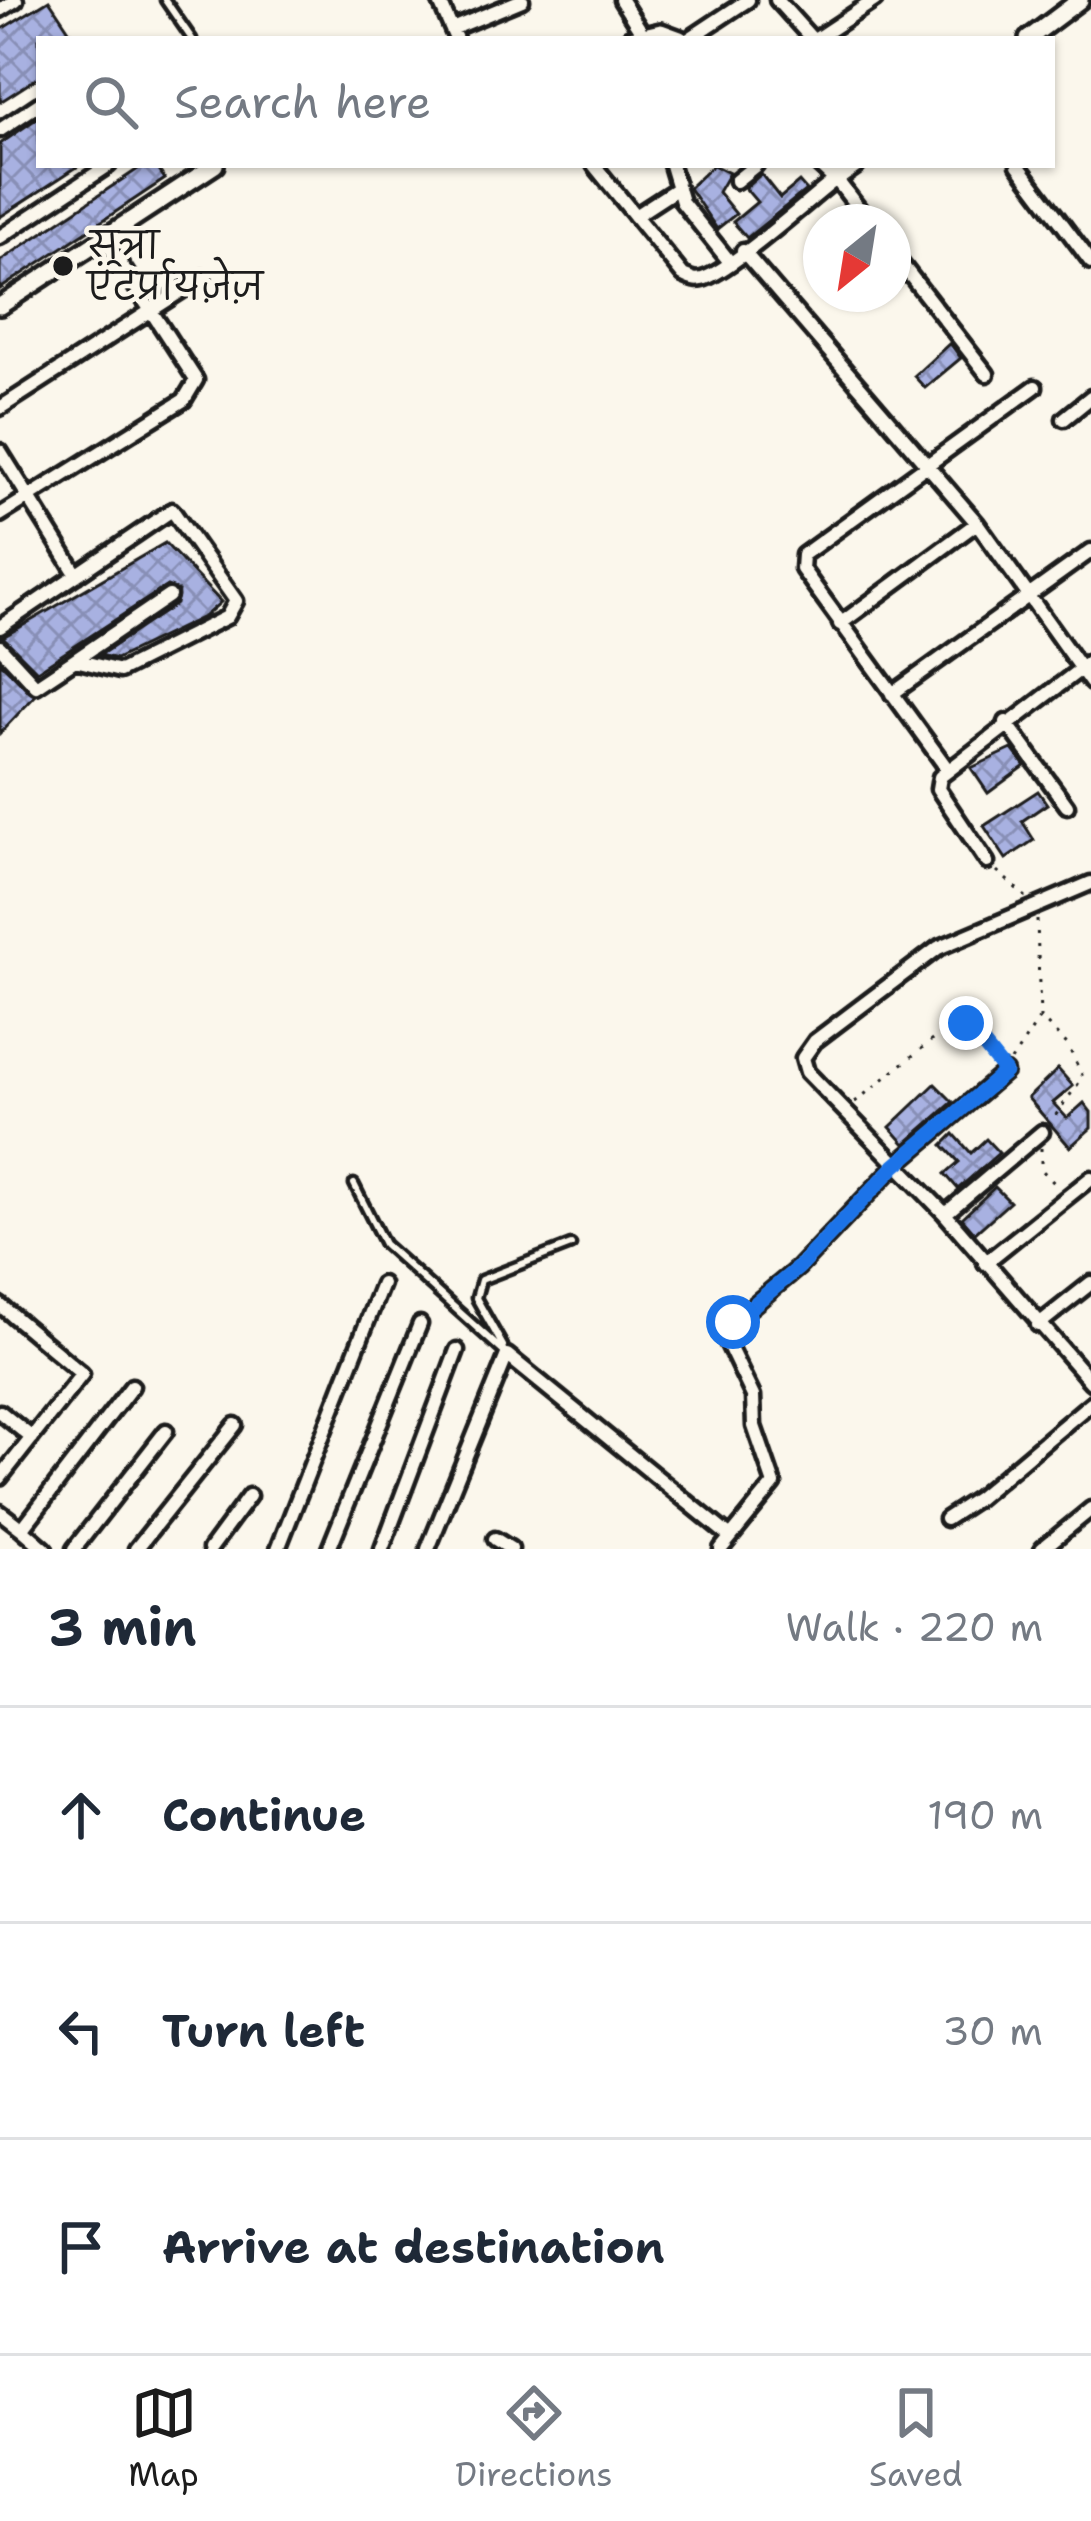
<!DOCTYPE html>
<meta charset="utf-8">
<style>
:root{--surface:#fff;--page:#f2f2f3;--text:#1f2937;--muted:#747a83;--line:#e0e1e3;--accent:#1c1c1c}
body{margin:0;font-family:"Shantell Sans","Playpen Sans Deva",sans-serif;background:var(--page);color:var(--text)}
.compass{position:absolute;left:803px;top:204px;width:108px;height:108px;border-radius:50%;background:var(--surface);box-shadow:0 3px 9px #0004;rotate:210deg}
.stop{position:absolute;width:36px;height:36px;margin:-27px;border:9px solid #1a73e8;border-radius:50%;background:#fff}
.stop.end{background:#1a73e8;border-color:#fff;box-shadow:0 3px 12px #0008}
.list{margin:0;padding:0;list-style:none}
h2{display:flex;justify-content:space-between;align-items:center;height:156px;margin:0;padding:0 48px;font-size:51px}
h2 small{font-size:39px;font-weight:400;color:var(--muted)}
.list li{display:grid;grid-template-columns:78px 1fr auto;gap:36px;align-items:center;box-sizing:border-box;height:216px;padding:0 48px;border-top:3px solid var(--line)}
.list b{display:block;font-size:45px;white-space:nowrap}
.list em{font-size:39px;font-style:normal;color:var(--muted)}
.icon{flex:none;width:66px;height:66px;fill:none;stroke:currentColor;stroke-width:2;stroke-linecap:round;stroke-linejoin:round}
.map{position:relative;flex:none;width:1091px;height:1549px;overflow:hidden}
.search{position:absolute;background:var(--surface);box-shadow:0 3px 9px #0004;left:36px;right:36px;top:36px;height:132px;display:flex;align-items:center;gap:30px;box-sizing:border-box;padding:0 42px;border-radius:0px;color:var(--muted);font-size:45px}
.sheet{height:804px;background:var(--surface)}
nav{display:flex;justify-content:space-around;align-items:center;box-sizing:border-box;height:168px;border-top:3px solid var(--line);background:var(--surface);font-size:33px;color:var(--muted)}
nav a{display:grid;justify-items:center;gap:6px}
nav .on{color:var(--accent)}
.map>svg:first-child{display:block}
</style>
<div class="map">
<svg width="1091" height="1549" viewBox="0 0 1091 1549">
<defs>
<pattern id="building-cross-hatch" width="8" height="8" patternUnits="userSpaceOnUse" patternTransform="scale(3)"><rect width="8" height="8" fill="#a8b1e1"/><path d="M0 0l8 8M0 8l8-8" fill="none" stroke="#888fb6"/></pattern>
</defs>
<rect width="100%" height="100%" fill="#fbf7ec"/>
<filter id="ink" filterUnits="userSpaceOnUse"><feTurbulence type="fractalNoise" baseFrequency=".00833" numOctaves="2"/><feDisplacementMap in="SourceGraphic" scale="24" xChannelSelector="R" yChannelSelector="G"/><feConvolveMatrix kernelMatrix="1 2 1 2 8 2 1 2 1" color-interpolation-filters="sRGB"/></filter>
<g filter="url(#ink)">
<path fill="url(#building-cross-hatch)" stroke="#1c1c1c" stroke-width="3" d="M49,0L75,39H39V77L0,102V30Z
M39,117V165H80L0,217V144Z
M144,165H155L165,179L0,289V261Z
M713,165L729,173L718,192L736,214L717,229L689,188Z
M761,174L780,198L799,182L806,190L747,238L733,222L757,202L745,188Z
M950,343L961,358L925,388L914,376Z
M165,543L221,602L205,616L116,659L100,655L176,604L178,591L167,586L37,671L3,637Z
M0,662L35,696L0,733Z
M1012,749L1025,766L988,793L971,768Z
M1038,791L1047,804L1022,821L1034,840L1006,859L984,826Z
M1058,1069L1073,1086L1053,1103L1067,1118L1084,1103L1091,1112V1128L1070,1147L1028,1098Z
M935,1084L953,1102L905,1144L890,1127Z
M954,1134L971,1153L986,1139L999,1153L958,1189L945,1174L959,1162L943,1145Z
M995,1187L1010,1202L975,1233L962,1218Z"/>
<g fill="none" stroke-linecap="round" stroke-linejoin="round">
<g stroke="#1c1c1c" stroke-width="15">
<path id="service" d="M165,0L192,39
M354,1184L384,1244L507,1355
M503,1346L476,1298L481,1280L571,1245"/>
</g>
<g stroke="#1c1c1c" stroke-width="21">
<path id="minor" d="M439,0L456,39
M621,0L642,33
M777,0L812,39
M0,10L16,0
M452,29L522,0
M689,39L748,0
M816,39L875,0
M0,130L39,104
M594,165L683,275C690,278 694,281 702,279C728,273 809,200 836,179L869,222
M671,165L682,202L729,261
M1018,165L1091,262
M736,181L756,165
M635,216L678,188
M0,237L109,165
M743,251L977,523L1091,683
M893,253L987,374
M0,408L203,277
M1064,419L1091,397
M0,451L77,575
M0,515L184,400L196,380L103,237
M840,624L977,523
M0,627L172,510L236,601L227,617L120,671L75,660L36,686L0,647
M75,660L169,596
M892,694L1091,551
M1006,722L1067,806
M946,767L802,569L803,555L1035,387
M987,862L938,789L940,777L1091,661
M1091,883L938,948L815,1041L803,1058L807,1072L945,1214L1091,1382
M945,1214L1042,1132
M985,1263L1091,1178
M0,1305L82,1374L0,1478
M1038,1325L1091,1283
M0,1412L32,1438
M0,1512L22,1529
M946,1519L978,1498L1091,1403
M495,1539L511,1549
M45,1549L22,1529L132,1386
M74,1549L166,1431
M136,1549L235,1425
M210,1549L249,1496
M278,1549L382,1284
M329,1549L420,1324
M382,1549L457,1350
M428,1549L507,1355L728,1535
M721,1549L774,1484L754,1426L753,1396L727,1342L733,1322L798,1268L895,1166L1005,1072
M1042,1549L1091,1509"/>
</g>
<g stroke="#1c1c1c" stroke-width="24">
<path id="tertiary" d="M630,39L661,32L680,39
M1028,39L1080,0
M821,165L836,179L856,165
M0,306L215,165"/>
</g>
<path stroke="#1c1c1c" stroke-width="3" stroke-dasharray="3 9" stroke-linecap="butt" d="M997,871L1026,897
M1037,920L1040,1018L1067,1044L1083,1077L1050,1123
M1011,1061L1039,1019
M855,1102L957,1020L980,1035L996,1060
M1041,1148V1169L1057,1186"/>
<use href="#service" stroke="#fbf7ec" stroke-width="6"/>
<use href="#minor" stroke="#fbf7ec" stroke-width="12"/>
<use href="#tertiary" stroke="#fbf7ec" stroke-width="15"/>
</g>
</g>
<g fill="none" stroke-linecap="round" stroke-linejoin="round" filter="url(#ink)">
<path stroke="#1a73e8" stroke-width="15" d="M733,1322L798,1268L895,1166L1005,1072L966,1023"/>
</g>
<circle fill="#1c1c1c" stroke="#fbf7ec" stroke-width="4.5" cx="63" cy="266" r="12"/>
<g text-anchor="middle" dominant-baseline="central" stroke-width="9" stroke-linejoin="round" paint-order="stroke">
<g font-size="36" fill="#1c1c1c" stroke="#fbf7ec" text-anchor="start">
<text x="87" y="245">सूत्रा<tspan x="87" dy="41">एंटर्प्रायज़ेज़</tspan></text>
</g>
</g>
</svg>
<svg class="compass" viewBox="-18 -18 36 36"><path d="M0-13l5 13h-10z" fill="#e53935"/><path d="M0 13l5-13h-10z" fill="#747a83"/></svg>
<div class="stop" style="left:733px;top:1322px"></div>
<div class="stop end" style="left:966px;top:1023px"></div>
<div class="search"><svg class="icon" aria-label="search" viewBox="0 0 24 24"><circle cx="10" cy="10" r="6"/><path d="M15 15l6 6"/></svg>Search here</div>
</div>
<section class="sheet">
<h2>3 min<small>Walk · 220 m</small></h2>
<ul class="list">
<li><svg class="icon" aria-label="ahead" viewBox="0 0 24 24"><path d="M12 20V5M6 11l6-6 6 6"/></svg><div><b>Continue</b></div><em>190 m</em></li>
<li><svg class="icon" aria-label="left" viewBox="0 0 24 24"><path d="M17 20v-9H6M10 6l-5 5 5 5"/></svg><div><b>Turn left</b></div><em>30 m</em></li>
<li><svg class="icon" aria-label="arrive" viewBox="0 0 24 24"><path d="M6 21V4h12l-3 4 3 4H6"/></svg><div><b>Arrive at destination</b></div></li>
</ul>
</section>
<nav>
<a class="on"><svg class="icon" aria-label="map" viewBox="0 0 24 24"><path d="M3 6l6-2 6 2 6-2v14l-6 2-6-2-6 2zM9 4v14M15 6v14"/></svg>Map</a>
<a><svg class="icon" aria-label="directions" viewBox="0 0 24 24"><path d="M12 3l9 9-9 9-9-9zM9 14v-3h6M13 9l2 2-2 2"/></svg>Directions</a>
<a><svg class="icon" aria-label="saved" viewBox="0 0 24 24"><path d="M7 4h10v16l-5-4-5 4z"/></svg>Saved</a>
</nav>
